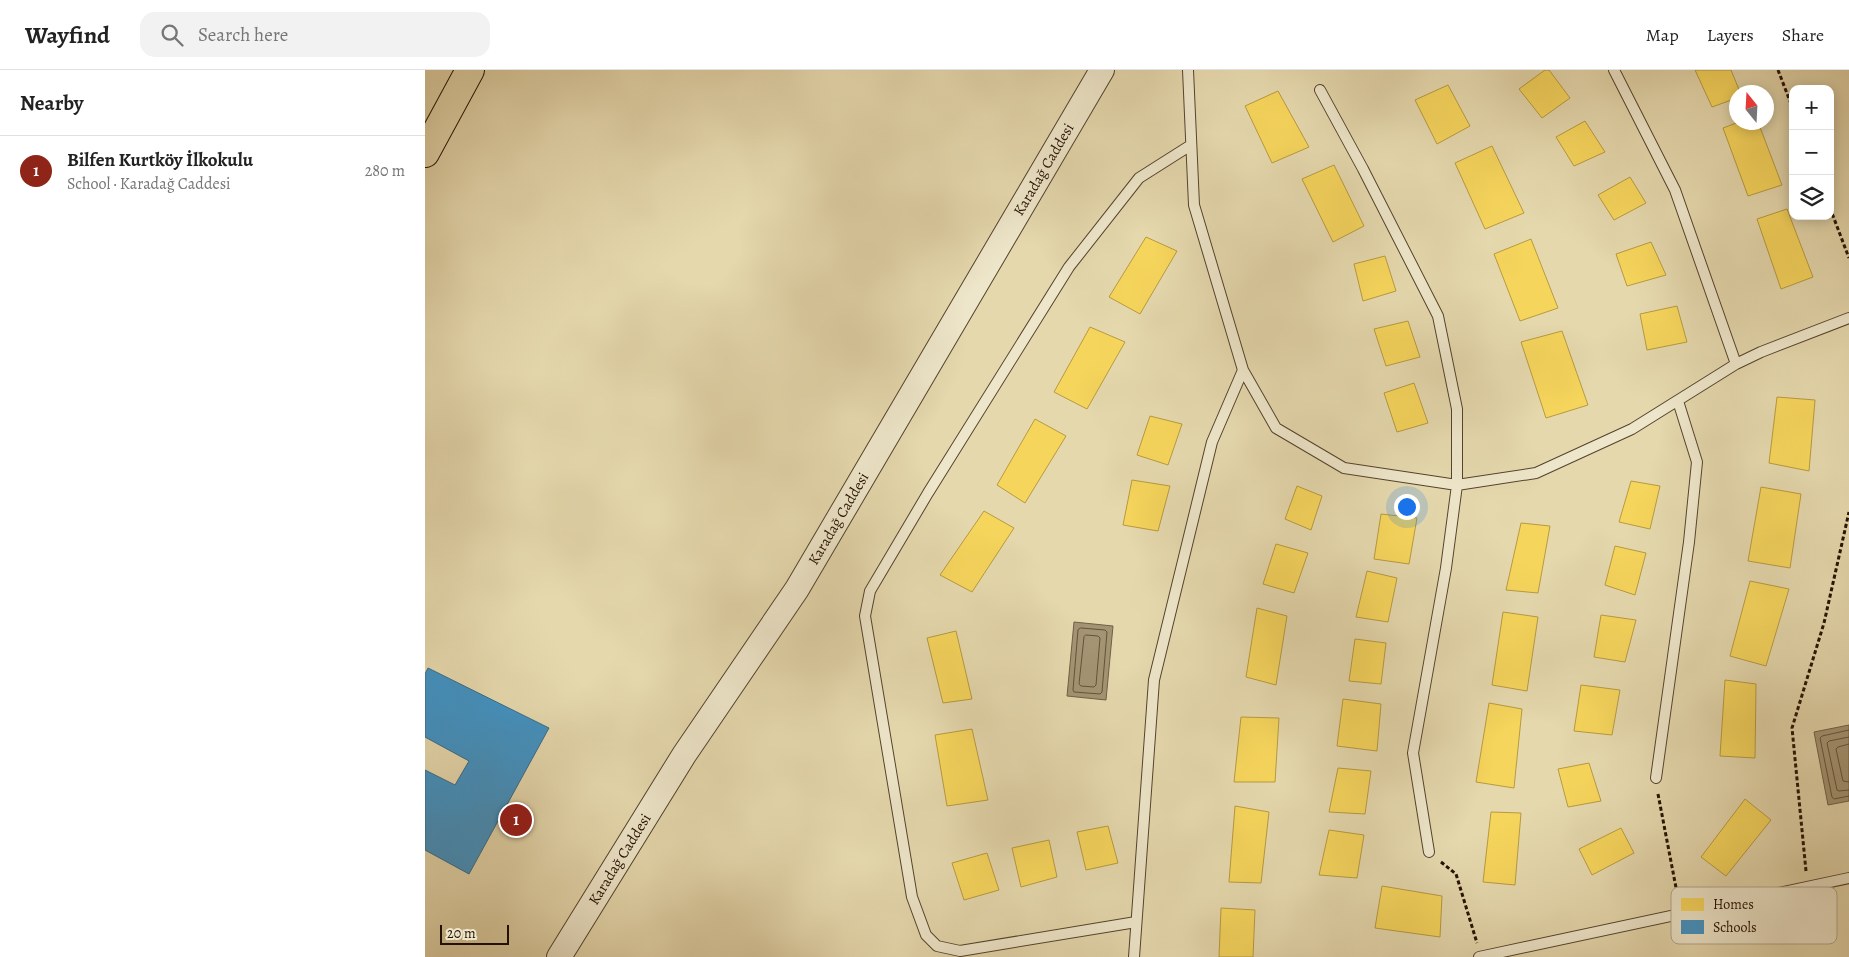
<!DOCTYPE html>
<meta charset="utf-8">
<style>
:root{--surface:#fff;--page:#f2f2f2;--text:#222;--muted:#767676;--line:#e0e0e0;--accent:#8f2418}
body{margin:0;font-family:Alegreya,serif;background:var(--page);color:var(--text)}
.controls{position:absolute;right:15px;top:15px;display:grid;overflow:hidden;border-radius:10px;box-shadow:0 2px 12px #0003}
.controls button{width:45px;height:45px;display:grid;place-items:center;padding:0;border:0;border-bottom:1px solid var(--line);background:var(--surface);color:var(--text);font:25px sans-serif}
.compass{position:absolute;left:1304px;top:15px;width:45px;height:45px;border-radius:50%;background:var(--surface);box-shadow:0 2px 12px #0003;rotate:342deg}
.scale{position:absolute;left:15px;bottom:12px;width:69px;box-sizing:border-box;padding-left:5px;border:2px solid #241101;border-top:0;font-size:14px;line-height:18px;white-space:nowrap;color:#241101;-webkit-text-stroke:4px #eee6ca;paint-order:stroke}
.you{position:absolute;left:981px;top:436px;width:18px;height:18px;margin:-12px;border:4px solid #fff;border-radius:50%;background:#1a73e8;box-shadow:0 0 0 8px #1a73e833}
.badge{display:grid;place-items:center;width:32px;height:32px;border-radius:50%;background:var(--accent);color:#fff;font-size:16px;font-weight:700}
.pin{position:absolute;translate:-50% -50%;border:2px solid #fff;box-shadow:0 1px 5px #0006}
.list{margin:0;padding:0;list-style:none}
h2{display:flex;justify-content:space-between;align-items:center;height:65px;margin:0;padding:0 20px;font-size:21px}
h2 small{font-size:16px;font-weight:400;color:var(--muted)}
.list li{display:grid;grid-template-columns:32px 1fr auto;gap:15px;align-items:center;box-sizing:border-box;height:70px;padding:0 20px;border-top:1px solid var(--line)}
.list b{display:block;font-size:19px;white-space:nowrap}
.list p{margin:0;font-size:16px;white-space:nowrap;color:var(--muted)}
.list em{font-size:16px;font-style:normal;color:var(--muted)}
.icon{flex:none;width:28px;height:28px;fill:none;stroke:currentColor;stroke-width:2;stroke-linecap:round;stroke-linejoin:round}
.map{position:relative;flex:none;width:1424px;height:887px;overflow:hidden}
header{display:flex;align-items:center;gap:30px;box-sizing:border-box;height:70px;padding:0 25px;background:var(--surface);border-bottom:1px solid var(--line)}
header strong{font-size:24px}
nav{display:flex;gap:28px;margin-inline-start:auto;font-size:18px}
.search{width:350px;height:45px;background:var(--page);display:flex;align-items:center;gap:12px;box-sizing:border-box;padding:0 18px;border-radius:15px;color:var(--muted);font-size:19px}
main{display:flex}
aside{flex:1;background:var(--surface)}
.map>svg:first-child{display:block}
</style>
<header>
<strong>Wayfind</strong>
<div class="search"><svg class="icon" aria-label="search" viewBox="0 0 24 24"><circle cx="10" cy="10" r="6"/><path d="M15 15l6 6"/></svg>Search here</div>
<nav><a>Map</a><a>Layers</a><a>Share</a></nav>
</header>
<main>
<aside>
<h2>Nearby<small></small></h2>
<ul class="list">
<li><span class="badge">1</span><div><b>Bilfen Kurtköy İlkokulu</b><p>School · Karadağ Caddesi</p></div><em>280 m</em></li>
</ul>
</aside>
<div class="map">
<svg width="1424" height="887" viewBox="0 0 1424 887">
<rect width="100%" height="100%" fill="#e5d8ad"/>
<filter id="stains"><feTurbulence type="fractalNoise" baseFrequency=".004" numOctaves="4"/><feColorMatrix values="0 0 0 0 .2 0 0 0 0 .09 0 0 0 0 .02 0 0 0 .5 -.17"/></filter>
<radialGradient id="worn" r=".72"><stop offset=".6" stop-color="#630" stop-opacity="0"/><stop offset="1" stop-color="#630" stop-opacity=".3"/></radialGradient>
<path fill="#a39473" stroke="#706045" d="M649,552L688,556L681,630L642,626Z
M1424,655V731L1403,735L1389,662Z"/>
<path fill="#f6d55c" stroke="#b79a41" d="M1120,0H1124L1145,28L1117,48L1094,19Z
M1270,0H1306L1315,22H1312V28L1287,37Z
M1023,15L1045,56L1012,74L990,30Z
M853,21L884,77L847,93L820,36Z
M1160,51L1180,82L1149,96L1131,67Z
M1314,52H1333L1357,115L1323,126L1298,58Z
M1067,76L1099,143L1060,159L1030,93Z
M909,95L939,156L908,172L877,109Z
M1205,107L1221,133L1189,150L1173,125Z
M1362,139L1388,207L1356,219L1332,149Z
M721,167L752,181L715,244L684,227Z
M1106,169L1133,238L1095,251L1069,184Z
M1226,172L1241,205L1202,216L1191,184Z
M960,186L971,221L938,231L929,194Z
M1252,236L1262,272L1222,280L1215,244Z
M983,251L995,287L961,296L949,259Z
M665,257L700,272L662,339L629,322Z
M1137,261L1163,335L1121,348L1096,272Z
M989,313L1003,353L972,362L959,323Z
M1352,327L1390,330L1384,401L1344,393Z
M725,346L757,354L743,395L712,385Z
M610,349L641,366L600,433L572,415Z
M707,410L745,416L733,461L698,455Z
M1206,411L1235,416L1225,459L1194,452Z
M872,416L897,426L886,460L860,449Z
M1336,417L1376,424L1365,498L1323,491Z
M559,441L589,458L547,522L515,505Z
M956,444L992,448L984,494L949,489Z
M1096,453L1125,456L1113,523L1081,520Z
M851,474L883,483L869,523L838,514Z
M1190,476L1221,483L1210,525L1180,515Z
M942,501L972,508L963,552L931,547Z
M1325,511L1364,519L1341,596L1305,586Z
M832,538L862,546L851,615L821,607Z
M1078,542L1113,547L1102,621L1067,615Z
M1176,545L1211,550L1200,592L1169,587Z
M531,561L547,629L518,633L502,568Z
M930,569L961,573L956,614L924,611Z
M1300,610L1331,614L1330,688L1295,686Z
M1156,615L1195,620L1187,665L1149,661Z
M918,629L956,634L952,681L912,676Z
M1064,633L1097,639L1089,718L1051,712Z
M816,647L854,648L850,712H809Z
M547,659L563,730L522,736L510,665Z
M1164,693L1176,731L1143,737L1133,699Z
M913,698L946,701L940,744L904,742Z
M1320,729L1346,750L1301,806L1276,787Z
M810,736L844,742L836,813L804,812Z
M1066,742L1096,743L1090,815L1058,812Z
M683,756L693,793L661,800L652,762Z
M1196,758L1209,783L1167,805L1154,779Z
M904,760L939,765L932,808L894,805Z
M624,770L632,807L596,817L587,778Z
M562,783L574,820L539,830L527,793Z
M957,816L1017,826L1015,867L950,858Z
M796,838L830,840L828,887H794Z"/>
<path fill="#4393c3" stroke="#3a6c89" d="M3,598L124,658L44,804L0,780V700L30,715L44,691L0,667V604Z"/>
<g fill="none" stroke-linecap="round" stroke-linejoin="round">
<path stroke="#64523a" stroke-width="1" d="M656,558L680,560L682,562L677,622L675,624L649,622L648,620L653,560Z
M661,565L673,566L675,568L671,615L669,617L656,616L654,614L659,567Z
M1424,660L1397,666L1395,668L1407,727L1409,729L1424,726
M1424,667L1404,671L1402,673L1412,720L1414,721L1424,720
M1424,674L1413,677L1411,679L1418,711L1424,712"/>
<g stroke="#54432c" stroke-width="12">
<path id="service" d="M763,0L769,135L818,300L851,358L919,398L1032,415L1111,403L1207,359L1311,294L1336,282L1424,248
M1189,0L1250,120L1311,294
M895,20L938,99L1013,246L1032,339V415L1021,498L988,683L1004,782
M1231,708L1264,472L1272,392L1253,331
M711,852L535,881L512,876L501,865L487,827L440,546L445,521L503,423L644,197L714,108L766,75
M709,887L729,610L787,372L818,300
M1054,887L1424,808"/>
</g>
<g stroke="#54432c" stroke-width="26">
<g id="tertiary">
<path id="s1" d="M134,887L259,685L372,519L677,0"/>
</g>
</g>
<g stroke="#241101" stroke-width="30">
<path id="trunk" d="M0,83L45,0"/>
</g>
<path stroke="#241101" stroke-width="3" stroke-dasharray="4 2.5" stroke-linecap="butt" d="M1353,0L1368,39
M1405,138L1424,188
M1233,724L1253,828
M1016,792L1031,804L1052,873
M1381,801L1367,658L1399,553L1424,442"/>
<use href="#service" stroke="#eee6ca" stroke-width="10"/>
<use href="#tertiary" stroke="#eee6ca" stroke-width="24"/>
<use href="#trunk" stroke="#e5d8ad" stroke-width="28"/>
</g>
<g text-anchor="middle" dominant-baseline="central" stroke-width="5" stroke-linejoin="round" paint-order="stroke">
<g font-size="15" fill="#241101" stroke="#eee6ca">
<text stroke="none"><textPath href="#s1" startOffset="925">Karadağ Caddesi</textPath></text>
<text stroke="none"><textPath href="#s1" startOffset="520">Karadağ Caddesi</textPath></text>
<text stroke="none"><textPath href="#s1" startOffset="115">Karadağ Caddesi</textPath></text>
</g>
</g>
<rect x="1246" y="817" width="166" height="57" rx="8" fill="#eee6ca" stroke="#b1a68e" stroke-width="1"/>
<rect x="1256" y="828" width="23" height="13" fill="#f6d55c"/>
<rect x="1256" y="850" width="23" height="14" fill="#4393c3"/>
<g font-size="14" fill="#241101">
<text x="1288" y="839">Homes</text>
<text x="1288" y="862">Schools</text>
</g>
<rect width="100%" height="100%" filter="url(#stains)"/>
<rect width="100%" height="100%" fill="url(#worn)"/>
</svg>
<div class="controls">
<button>+</button>
<button>−</button>
<button><svg class="icon" aria-label="layers" viewBox="0 0 24 24"><path d="M12 4l9 5-9 5-9-5zM3 14l9 5 9-5"/></svg></button>
</div>
<svg class="compass" viewBox="-18 -18 36 36"><path d="M0-13l5 13h-10z" fill="#e53935"/><path d="M0 13l5-13h-10z" fill="#767676"/></svg>
<div class="scale">20 m</div>
<div class="you"></div>
<div class="pin badge" style="left:91px;top:750px">1</div>
</div>
</main>
